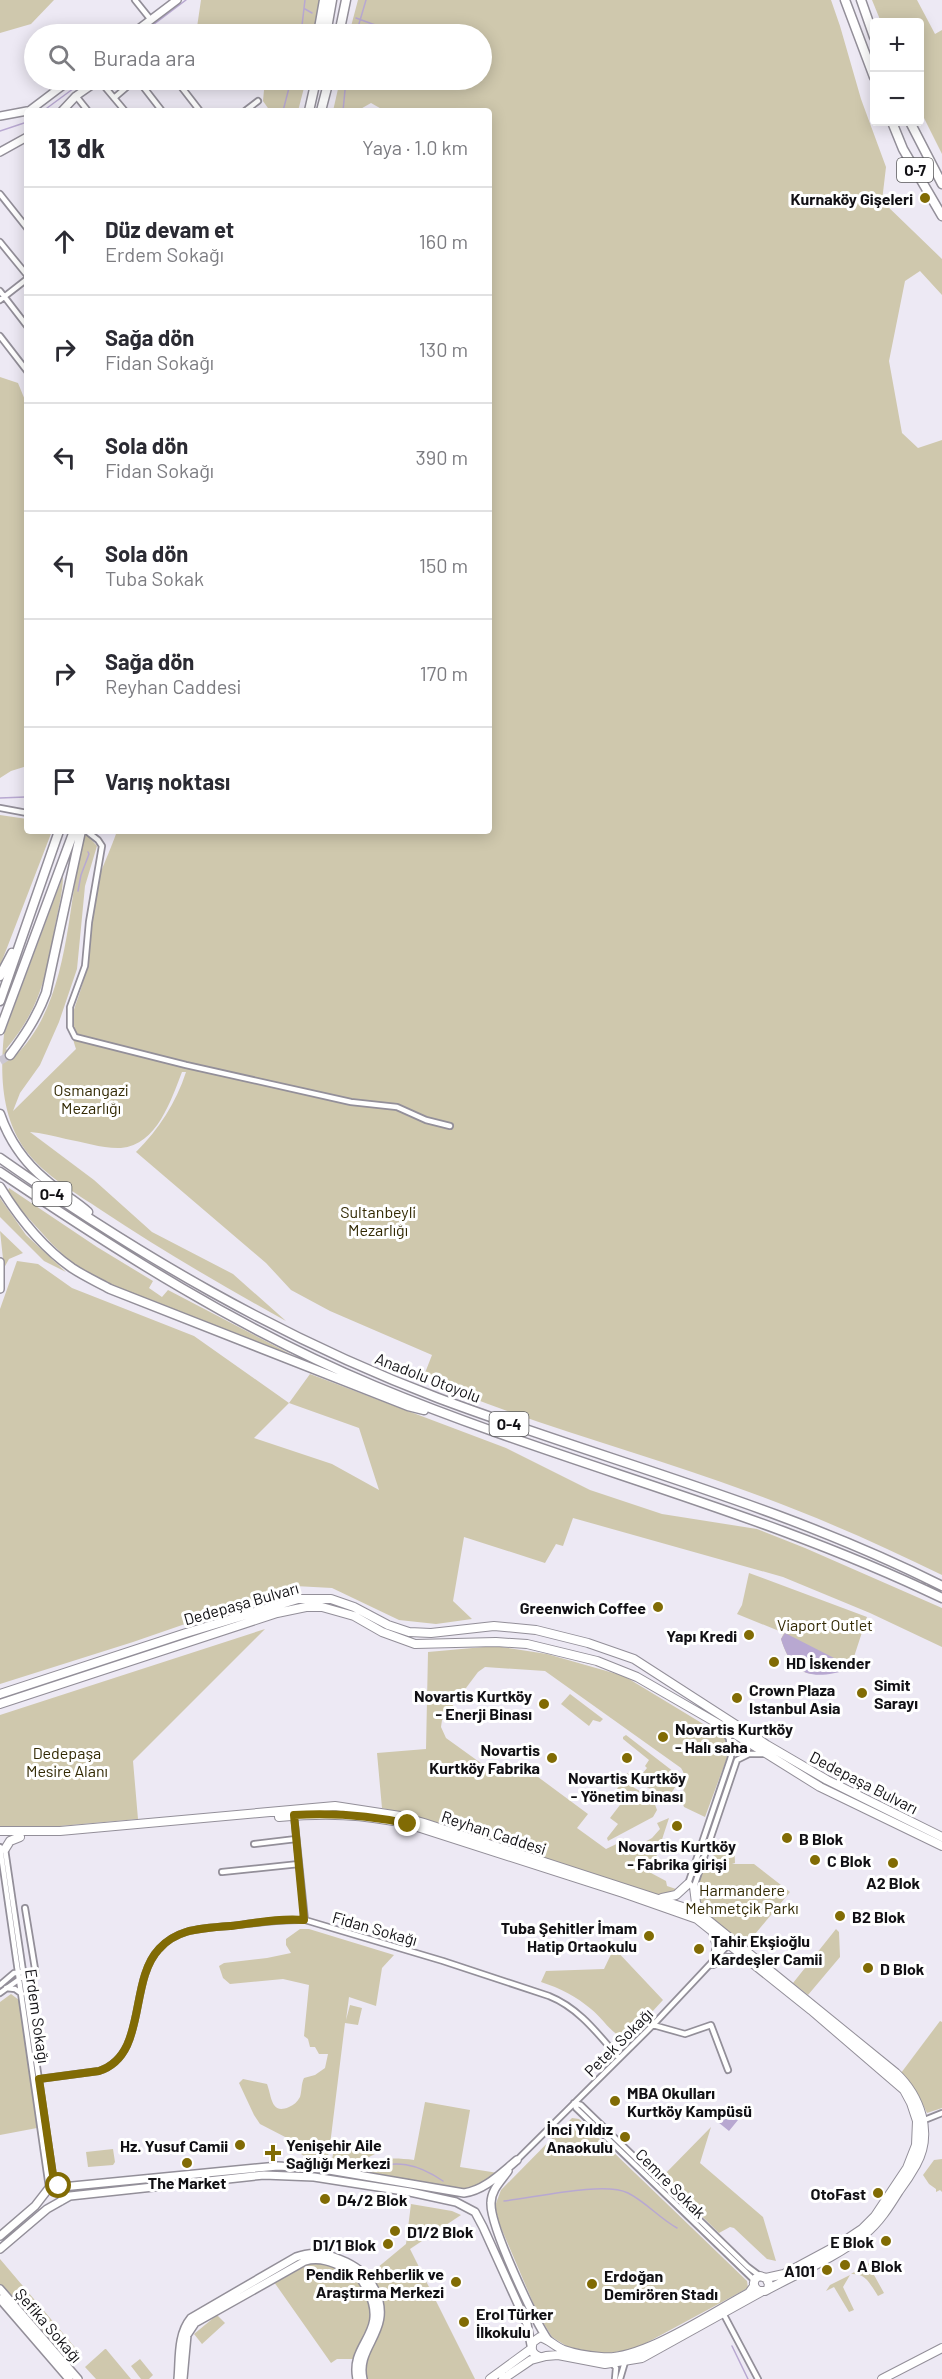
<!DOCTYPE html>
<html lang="tr">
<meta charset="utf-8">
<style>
:root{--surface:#fff;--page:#f2f2f3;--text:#2b2b33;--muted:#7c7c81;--line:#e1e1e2}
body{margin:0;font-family:Barlow,sans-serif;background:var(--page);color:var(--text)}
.controls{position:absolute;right:18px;top:18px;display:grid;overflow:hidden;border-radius:6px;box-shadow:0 3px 15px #0003}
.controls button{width:54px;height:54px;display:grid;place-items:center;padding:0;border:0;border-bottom:2px solid var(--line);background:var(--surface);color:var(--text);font:30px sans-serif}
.stop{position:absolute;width:18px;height:18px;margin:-14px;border:4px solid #816b04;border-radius:50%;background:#fff}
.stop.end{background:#816b04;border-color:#fff;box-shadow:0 2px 6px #0008}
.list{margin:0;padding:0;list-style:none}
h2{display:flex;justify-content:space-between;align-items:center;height:78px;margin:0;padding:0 24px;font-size:26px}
h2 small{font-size:20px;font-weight:400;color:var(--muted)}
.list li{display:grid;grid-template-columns:39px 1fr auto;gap:18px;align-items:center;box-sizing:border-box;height:108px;padding:0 24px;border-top:2px solid var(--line)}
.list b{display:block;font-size:22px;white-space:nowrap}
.list p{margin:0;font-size:20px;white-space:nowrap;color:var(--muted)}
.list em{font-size:20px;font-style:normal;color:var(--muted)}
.icon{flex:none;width:33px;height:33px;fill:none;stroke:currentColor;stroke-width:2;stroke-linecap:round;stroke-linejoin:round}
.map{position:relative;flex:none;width:942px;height:2379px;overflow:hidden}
.search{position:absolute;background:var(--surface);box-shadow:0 3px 15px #0003;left:24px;top:24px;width:468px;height:66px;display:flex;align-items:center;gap:15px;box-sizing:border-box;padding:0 21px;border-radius:33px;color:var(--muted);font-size:22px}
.panel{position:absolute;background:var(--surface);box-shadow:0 3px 15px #0003;left:24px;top:108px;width:468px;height:726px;border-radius:6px}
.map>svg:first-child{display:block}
</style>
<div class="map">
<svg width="942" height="2379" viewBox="0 0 942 2379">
<rect width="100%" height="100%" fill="#ede9f4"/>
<path fill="#cfc8ad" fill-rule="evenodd" d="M0,0H54L31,24L0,33Z
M201,0H320L315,34H196Z
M358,0H831L840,26L861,99L886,167L882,201L942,259V295L920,271L905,281L889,361L902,433L918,448L942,440V1575C879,1544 815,1516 749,1492C641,1452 529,1424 423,1378L432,1355L330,1311L291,1290L266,1263L136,1152C159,1129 176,1103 186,1072H182C171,1100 157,1145 121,1148C104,1149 83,1142 66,1139C54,1136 41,1133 30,1132L94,1180L152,1232L233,1274L286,1321C223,1286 161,1250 101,1210C76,1193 45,1176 26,1151C1,1117 0,1074 4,1034L63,876C63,892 58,910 55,926C46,977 40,1009 6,1049L14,1057C71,1003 67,903 84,831H91L88,836L97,846L85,886L77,969L59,1022L40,1065L20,1093L13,1111L76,1049C65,1016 77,1008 84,978C90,949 89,920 95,891C100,870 110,852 117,831H489V111H385L371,103L357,111H333L340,80H482V34H349Z
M872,0H917L935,34L942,30V154L920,110V22H881Z
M252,80H306L298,111H270L263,101L264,90Z
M0,377L18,383L27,405V766L11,771L0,778Z
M0,815L27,819V831H52L0,966Z
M5,1187L8,1191L9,1188L97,1247L153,1281L149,1288L162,1297L168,1290L302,1360L126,1292L95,1277L72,1263L52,1244L21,1210L19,1211Z
M0,1198L26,1235L66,1272L44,1261L0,1217Z
M0,1231L23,1253L9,1259L4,1268Z
M17,1261L38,1264L72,1288L194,1336L289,1403L310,1374L506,1448L590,1490L662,1514L757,1529L805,1548L942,1608V1647L870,1613L783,1577L573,1518L563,1546L556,1544L545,1563L464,1537L453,1601L472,1619L436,1624L399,1620L332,1588L295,1586L133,1642L0,1684V1309ZM289,1403L359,1428L379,1490L332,1464L254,1438Z
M749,1573L867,1617L850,1669C813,1677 794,1681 781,1639L784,1633L737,1614L742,1605Z
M265,1629L133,1761L138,1819L38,1828L0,1827V1715Z
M495,1646L547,1654L624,1676L723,1736L728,1747V1755L705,1817L684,1807C679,1793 690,1781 681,1768L545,1671L485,1667L478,1672L442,1720L441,1727L446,1738L489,1769L534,1774L588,1814L577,1828L606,1849L627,1839L632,1849L652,1838L660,1829L657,1823L669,1818L651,1873L666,1881L667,1886L679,1890L676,1893L662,1896L407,1814L382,1808L377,1753L426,1749L428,1652Z
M570,1694L603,1719L600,1722L593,1720L589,1726L561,1704Z
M626,1735L674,1772L678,1782L671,1794H659L626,1775L627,1773L638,1779L647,1768L645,1766L649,1760L623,1739V1737Z
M623,1781L653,1799L657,1810L653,1817L608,1841L607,1838L618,1824L610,1818L623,1801L613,1794Z
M723,1841L724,1854V1841H734L735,1863L732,1864H754L790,1892L746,1945C728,1930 696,1913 697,1888C697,1881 701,1872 704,1865L714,1864L713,1842Z
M300,1929H309L394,1955L382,1968L376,2006L349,1997L346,2020L350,2005L362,2008L358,2025L345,2023L329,2153L323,2167L301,2154L289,2139L260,2124L254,2115L239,2083L243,2079L267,2084C272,2097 271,2115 289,2107C294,2105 297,2102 300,2097C302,2091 301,2084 304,2078L315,2075L325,2068L328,2054H319L315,2047H310L308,2039L304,2036L309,1985L283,1979L230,1984L223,1978L219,1966L224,1963L267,1958L291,1953L286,1945V1939Z
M836,1929L839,1932L840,1957L808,1995L793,1983Z
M614,1948L663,2000L627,2039C611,2035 604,2019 591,2009C577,1997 560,1988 541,1982L546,1971L604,1969Z
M11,1994L19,2000L37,2128L0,2135V2002Z
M940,2021L942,2022V2108L927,2113L916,2091L901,2073Z
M425,2102L470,2110L460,2167L498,2173L490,2181L469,2191L361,2172L364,2165C380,2157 396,2158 414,2160Z
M572,2118L579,2119L747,2281L748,2288L635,2349L603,2354L568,2347L552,2337L537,2312L499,2223L495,2206L501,2190Z
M711,2127L700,2163L763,2217L776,2261L767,2259L734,2228L730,2227L719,2233L662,2177Z
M334,2148L375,2154L361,2161L354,2175L330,2172Z
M113,2149L115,2162L113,2165L88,2167L86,2152Z
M942,2159V2192L940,2190L936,2192V2189L929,2184L923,2175L934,2160Z
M411,2204L452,2211L461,2215L410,2249L475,2379H367C361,2356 384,2338 384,2314C384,2300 376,2286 371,2273L406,2244Z
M0,2259L78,2351L70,2358L64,2359L0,2286Z
M876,2259L869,2266L884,2293L878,2296C870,2284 866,2273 851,2274Z
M311,2263C341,2262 377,2286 371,2320C368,2333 359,2346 354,2359H337L331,2363L274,2282Z
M850,2275L843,2287L854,2310L849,2312L834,2287L826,2291L830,2285Z
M217,2315L225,2323L202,2344L194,2334Z
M105,2349H106L131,2379H96L85,2367Z
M140,2359L153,2375L149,2379H141L131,2366Z"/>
<path fill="#b8a8d1" d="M785,1633L838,1660L850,1669C814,1680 793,1678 781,1639Z
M722,2107L738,2120L729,2131L713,2118Z"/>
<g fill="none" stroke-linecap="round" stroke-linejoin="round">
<path stroke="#b8a8d1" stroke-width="1.5" d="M305,9L312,13
M356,18L378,26
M141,34L186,0
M301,34L305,0
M356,34L366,0
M43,111L85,80
M283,111L291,80
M343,111L346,80
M0,131L27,122
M0,798L25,797
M33,831L36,832
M78,891L81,875L89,854L88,852
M366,2171C395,2158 418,2164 443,2181
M504,2201C533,2198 604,2181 628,2193C646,2202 659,2218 677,2228
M732,2346L748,2379"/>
<path stroke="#ccc8d2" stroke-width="8" stroke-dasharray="8 4" stroke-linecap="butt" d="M0,1061L10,1055"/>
<g stroke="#938f99" stroke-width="8">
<path id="street" d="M135,0L151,20
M99,80L125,111
M138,80L162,111
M176,80L200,111
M76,96L88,111
M114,98L135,80
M245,111L258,101
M0,194L27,228
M0,242L27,275
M0,291L27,326
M0,300L27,279
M0,336L27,371
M0,808L27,813
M89,833L98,840L102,846L89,922L85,966L70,1007V1027L75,1037L186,1065L351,1102L397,1107L426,1120L450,1126
M294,1815L305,1920
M254,1844L296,1839
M0,1847L49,2188
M5,1849L53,2175L59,2186
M222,1872L299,1864
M688,1884L731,1757L729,1739L723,1728
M694,1887L737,1760L749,1754H764
M25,1908L36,1975
M0,1985L14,1973L22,1972
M6,1988L15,1989L22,1994
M0,1993L21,1978
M653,2025L685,2034L711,2025L728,2070
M39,2079L99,2071C148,2055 128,1982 159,1949C166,1941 176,1935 186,1932C200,1928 216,1927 231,1926C255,1923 280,1919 305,1920L443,1961L549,1996C579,2008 598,2034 619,2058
M574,2103L581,2105L748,2267L760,2276
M574,2103L576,2108L754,2280
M922,2121L942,2113
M517,2160L653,2025L729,1944
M723,2313L758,2379
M613,2364L616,2368L615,2379
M620,2379L625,2362"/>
</g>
<g stroke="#938f99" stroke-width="10">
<path id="secondary" d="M132,34L177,0
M29,111L70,80
M62,111L76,96L99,80
M0,116L27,111
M0,152L27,137
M0,1262V1289
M508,2171C501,2181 491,2190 491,2203C490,2227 534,2319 548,2340
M62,2187L278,2166L323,2169L464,2193C485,2190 501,2173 517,2160
M0,2236L35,2206L49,2188L56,2185L63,2189L65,2194L61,2201
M0,2249L47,2209L70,2196L264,2175L314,2177L410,2192L456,2202L475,2212L483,2227L527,2324L531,2345
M0,2289L78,2379
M0,2299L69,2379
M178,2379C180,2359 177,2335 191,2318L296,2257C314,2250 329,2254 346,2262C360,2269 368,2276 375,2290C394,2331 355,2346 363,2379
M183,2379L187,2335L195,2323L305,2261C320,2257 332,2262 345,2268C357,2273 362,2279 368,2291C389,2334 349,2343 357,2379"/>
</g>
<g stroke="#938f99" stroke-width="10">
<path id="primary" d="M0,1694L186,1633L298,1599H331L354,1607L388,1625L409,1632L431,1633L494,1626L536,1630L588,1643L634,1659L767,1745L827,1780L942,1837
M0,1704L277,1613L306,1607H322L354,1616L382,1632L415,1644L496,1642L527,1644L597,1661L637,1677L722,1726L820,1787L942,1846
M279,1817C326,1813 362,1814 408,1824L623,1893L697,1919L811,2010L904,2090L911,2103L917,2121L916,2145L907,2168L875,2216L862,2229L838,2245L784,2274L766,2278
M0,1831H60L335,1806L400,1816L424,1823L698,1912L896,2073C920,2096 934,2133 916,2165C911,2174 905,2183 899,2191C889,2207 879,2223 865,2234C835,2258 798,2273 765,2291H759C754,2288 752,2283 756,2278L760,2276L766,2278L769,2284L768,2289
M5,1849L10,1841L20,1837
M694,1887L696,1903L702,1913
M662,1898L676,1895L688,1884
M713,1964L717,1946L713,1933
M713,1964L727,1958L744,1957
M540,2357C533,2355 530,2350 533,2342L540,2337C549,2339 555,2347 564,2350C575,2354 589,2356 601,2357C640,2362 713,2312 749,2293L754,2286
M490,2379L531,2349
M503,2379L531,2360L546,2356L558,2355L605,2364L642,2358L761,2292
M882,2379L942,2348"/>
</g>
<g stroke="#938f99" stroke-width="11">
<path id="highway" d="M845,0L874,77
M861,0L874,37
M318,34L324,0
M326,34L332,0
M339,34L346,0
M309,111L316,80
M321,111L329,80
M892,122L903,149L942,216
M910,122L942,184
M0,976L12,953
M0,1001L59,831
M0,1030L74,831
M10,1055C25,1035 37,1017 46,993L81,831
M0,1114C9,1140 24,1162 46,1180C59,1192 75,1200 88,1212
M0,1158C138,1255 280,1338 438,1398C606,1461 782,1505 942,1586
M0,1172C120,1253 241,1330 375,1386C562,1464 760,1510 942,1598
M0,1187C19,1218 42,1247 72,1268C84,1276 97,1282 110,1289L408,1406L424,1410"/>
</g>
<use href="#street" stroke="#fff" stroke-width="4.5"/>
<use href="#secondary" stroke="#fff" stroke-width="7"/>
<use href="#primary" stroke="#fff" stroke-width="8"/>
<use href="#highway" stroke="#fff" stroke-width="8"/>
</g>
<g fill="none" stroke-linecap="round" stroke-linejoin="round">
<path stroke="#816b04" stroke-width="8" d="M59,2186L53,2175L39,2079L99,2071C148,2055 128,1982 159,1949C166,1941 176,1935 186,1932C200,1928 216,1927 231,1926C255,1923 280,1918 304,1920L294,1815C333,1813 370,1815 408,1824"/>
</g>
<g fill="#816b04" stroke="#fff" stroke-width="2">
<circle cx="925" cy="198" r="6"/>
<circle cx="658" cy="1607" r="6"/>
<circle cx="749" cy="1635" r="6"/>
<circle cx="774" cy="1662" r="6"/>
<circle cx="862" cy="1693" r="6"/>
<circle cx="737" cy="1698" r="6"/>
<circle cx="544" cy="1704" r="6"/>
<circle cx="663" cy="1737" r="6"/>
<circle cx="552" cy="1758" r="6"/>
<circle cx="627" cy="1758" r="6"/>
<circle cx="677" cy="1826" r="6"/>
<circle cx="787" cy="1838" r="6"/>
<circle cx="815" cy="1860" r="6"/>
<circle cx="893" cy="1863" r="6"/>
<circle cx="840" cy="1916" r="6"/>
<circle cx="649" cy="1936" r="6"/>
<circle cx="699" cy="1949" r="6"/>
<circle cx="868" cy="1968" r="6"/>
<circle cx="615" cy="2101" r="6"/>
<circle cx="625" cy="2137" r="6"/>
<circle cx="240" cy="2145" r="6"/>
<path d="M270 2144h6v6h6v6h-6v6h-6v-6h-6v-6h6z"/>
<circle cx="187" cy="2163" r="6"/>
<circle cx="878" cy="2193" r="6"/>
<circle cx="325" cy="2199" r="6"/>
<circle cx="395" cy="2231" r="6"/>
<circle cx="886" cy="2241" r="6"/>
<circle cx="388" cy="2244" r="6"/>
<circle cx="845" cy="2265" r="6"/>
<circle cx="827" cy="2270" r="6"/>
<circle cx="456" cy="2282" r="6"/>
<circle cx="592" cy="2284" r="6"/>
<circle cx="464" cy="2322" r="6"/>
</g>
<g text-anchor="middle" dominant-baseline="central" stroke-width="6" stroke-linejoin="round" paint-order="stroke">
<g fill="#fff" stroke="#58585a" stroke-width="1.5">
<rect x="897" y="158" width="36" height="24" rx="4.5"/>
<rect x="32.5" y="1182" width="39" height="24" rx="4.5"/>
<rect x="489.5" y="1412" width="39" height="24" rx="4.5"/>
</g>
<g font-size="15" font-weight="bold" fill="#111014">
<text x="915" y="170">O-7</text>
<text x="52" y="1194">O-4</text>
<text x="509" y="1424">O-4</text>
</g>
<g font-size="16" font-weight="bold" fill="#111014" stroke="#fff" text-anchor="start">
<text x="913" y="198" text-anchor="end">Kurnaköy Gişeleri</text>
<text x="646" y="1607" text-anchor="end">Greenwich Coffee</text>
<text x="737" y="1635" text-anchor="end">Yapı Kredi</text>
<text x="786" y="1662">HD İskender</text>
<text x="874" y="1684">Simit<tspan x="874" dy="18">Sarayı</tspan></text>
<text x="749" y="1689">Crown Plaza<tspan x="749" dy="18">Istanbul Asia</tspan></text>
<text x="532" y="1695" text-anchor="end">Novartis Kurtköy<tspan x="532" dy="18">- Enerji Binası</tspan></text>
<text x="675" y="1728">Novartis Kurtköy<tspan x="675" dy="18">- Halı saha</tspan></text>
<text x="540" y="1749" text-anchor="end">Novartis<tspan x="540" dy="18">Kurtköy Fabrika</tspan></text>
<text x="627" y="1777" text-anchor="middle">Novartis Kurtköy<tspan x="627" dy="18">- Yönetim binası</tspan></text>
<text x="799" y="1838">B Blok</text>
<text x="677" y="1845" text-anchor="middle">Novartis Kurtköy<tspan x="677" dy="18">- Fabrika girişi</tspan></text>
<text x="827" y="1860">C Blok</text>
<text x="893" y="1882" text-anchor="middle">A2 Blok</text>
<text x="852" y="1916">B2 Blok</text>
<text x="637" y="1927" text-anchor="end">Tuba Şehitler İmam<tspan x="637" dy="18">Hatip Ortaokulu</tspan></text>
<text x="711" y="1940">Tahir Ekşioğlu<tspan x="711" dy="18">Kardeşler Camii</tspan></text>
<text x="880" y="1968">D Blok</text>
<text x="627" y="2092">MBA Okulları<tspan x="627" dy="18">Kurtköy Kampüsü</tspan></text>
<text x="613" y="2128" text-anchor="end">İnci Yıldız<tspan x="613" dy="18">Anaokulu</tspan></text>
<text x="286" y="2144">Yenişehir Aile<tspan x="286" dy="18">Sağlığı Merkezi</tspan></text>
<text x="228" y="2145" text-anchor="end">Hz. Yusuf Camii</text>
<text x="187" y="2182" text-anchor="middle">The Market</text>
<text x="866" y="2193" text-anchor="end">OtoFast</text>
<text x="337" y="2199">D4/2 Blok</text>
<text x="407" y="2231">D1/2 Blok</text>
<text x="874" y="2241" text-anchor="end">E Blok</text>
<text x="376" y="2244" text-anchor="end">D1/1 Blok</text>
<text x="857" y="2265">A Blok</text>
<text x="815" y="2270" text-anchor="end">A101</text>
<text x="444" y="2273" text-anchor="end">Pendik Rehberlik ve<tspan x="444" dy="18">Araştırma Merkezi</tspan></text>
<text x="604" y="2275">Erdoğan<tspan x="604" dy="18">Demirören Stadı</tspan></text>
<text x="476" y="2313">Erol Türker<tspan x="476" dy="18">İlkokulu</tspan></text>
</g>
<g font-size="16" fill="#322903" stroke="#fff">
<text x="91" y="1089">Osmangazi<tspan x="91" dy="18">Mezarlığı</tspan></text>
<text x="378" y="1211">Sultanbeyli<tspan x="378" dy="18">Mezarlığı</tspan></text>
<text x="825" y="1624">Viaport Outlet</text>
<text x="67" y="1752">Dedepaşa<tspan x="67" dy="18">Mesire Alanı</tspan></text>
<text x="742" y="1889">Harmandere<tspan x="742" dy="18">Mehmetçik Parkı</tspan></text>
</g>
<g font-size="16" fill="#111014" stroke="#fff">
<text transform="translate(428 1377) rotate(21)">Anadolu Otoyolu</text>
<text transform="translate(241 1603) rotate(-16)">Dedepaşa Bulvarı</text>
<text transform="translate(864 1782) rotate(27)">Dedepaşa Bulvarı</text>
<text transform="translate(494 1832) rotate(18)">Reyhan Caddesi</text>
<text transform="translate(375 1928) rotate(16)">Fidan Sokağı</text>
<text transform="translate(38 2016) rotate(82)">Erdem Sokağı</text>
<text transform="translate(618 2042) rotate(-45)">Petek Sokağı</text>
<text transform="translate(671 2183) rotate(45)">Cemre Sokak</text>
<text transform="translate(49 2325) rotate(49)">Şefika Sokağı</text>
</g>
</g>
</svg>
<div class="controls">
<button>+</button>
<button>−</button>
</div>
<div class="stop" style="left:59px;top:2186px"></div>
<div class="stop end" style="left:408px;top:1824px"></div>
<div class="search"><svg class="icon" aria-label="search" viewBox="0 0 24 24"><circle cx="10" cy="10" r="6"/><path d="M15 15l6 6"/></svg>Burada ara</div>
<section class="panel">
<h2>13 dk<small>Yaya · 1.0 km</small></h2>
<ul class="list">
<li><svg class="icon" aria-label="ahead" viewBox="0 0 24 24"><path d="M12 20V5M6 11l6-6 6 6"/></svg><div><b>Düz devam et</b><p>Erdem Sokağı</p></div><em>160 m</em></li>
<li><svg class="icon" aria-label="right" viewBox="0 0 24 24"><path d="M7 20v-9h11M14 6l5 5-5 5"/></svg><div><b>Sağa dön</b><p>Fidan Sokağı</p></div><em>130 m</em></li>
<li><svg class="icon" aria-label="left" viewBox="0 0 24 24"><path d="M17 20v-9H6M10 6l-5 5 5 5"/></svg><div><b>Sola dön</b><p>Fidan Sokağı</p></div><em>390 m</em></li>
<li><svg class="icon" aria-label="left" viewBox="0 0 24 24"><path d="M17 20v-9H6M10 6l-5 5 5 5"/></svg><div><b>Sola dön</b><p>Tuba Sokak</p></div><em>150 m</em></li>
<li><svg class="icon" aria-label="right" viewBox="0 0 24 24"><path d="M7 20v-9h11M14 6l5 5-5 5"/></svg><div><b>Sağa dön</b><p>Reyhan Caddesi</p></div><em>170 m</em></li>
<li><svg class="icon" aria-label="arrive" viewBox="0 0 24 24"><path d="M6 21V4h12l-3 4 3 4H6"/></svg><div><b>Varış noktası</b></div></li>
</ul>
</section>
</div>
